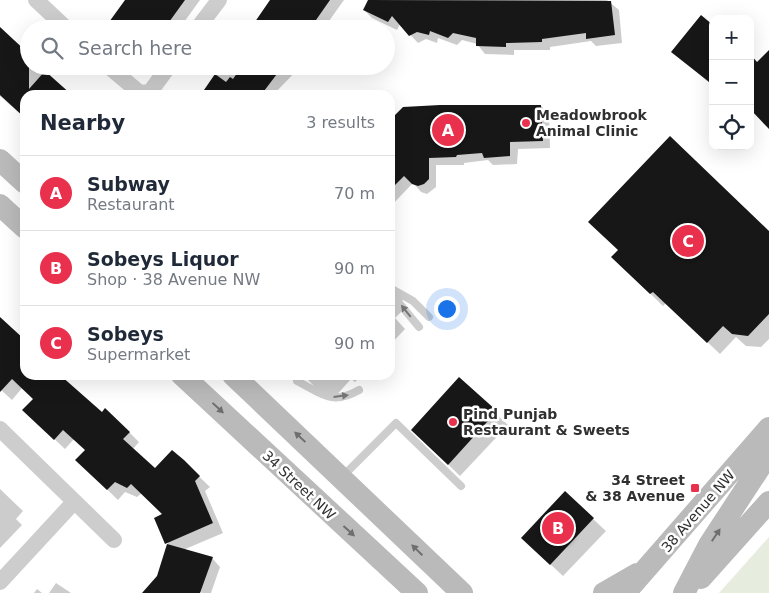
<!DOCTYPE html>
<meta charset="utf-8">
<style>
:root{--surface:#fff;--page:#f6f6f7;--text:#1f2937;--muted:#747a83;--line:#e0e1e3;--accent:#e9304c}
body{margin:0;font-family:"DejaVu Sans",sans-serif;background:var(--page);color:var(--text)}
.controls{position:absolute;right:15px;top:15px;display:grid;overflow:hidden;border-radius:10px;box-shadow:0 5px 20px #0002}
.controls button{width:45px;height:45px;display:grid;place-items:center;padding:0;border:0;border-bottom:1px solid var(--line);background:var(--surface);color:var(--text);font:25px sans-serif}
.you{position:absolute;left:446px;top:308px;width:18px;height:18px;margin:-12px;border:4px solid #fff;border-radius:50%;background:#1a73e8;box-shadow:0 0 0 8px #1a73e833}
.badge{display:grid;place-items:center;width:32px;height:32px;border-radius:50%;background:var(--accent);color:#fff;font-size:16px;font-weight:700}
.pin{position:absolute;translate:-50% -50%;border:2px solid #fff;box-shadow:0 1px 5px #0006}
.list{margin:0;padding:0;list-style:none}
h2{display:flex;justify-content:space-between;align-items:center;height:65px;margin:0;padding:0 20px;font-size:21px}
h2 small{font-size:16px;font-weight:400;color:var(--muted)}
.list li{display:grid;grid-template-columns:32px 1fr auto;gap:15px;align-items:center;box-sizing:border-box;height:75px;padding:0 20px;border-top:1px solid var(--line)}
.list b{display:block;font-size:19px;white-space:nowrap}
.list p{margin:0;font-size:16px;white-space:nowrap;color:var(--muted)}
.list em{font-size:16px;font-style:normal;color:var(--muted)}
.icon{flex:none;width:28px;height:28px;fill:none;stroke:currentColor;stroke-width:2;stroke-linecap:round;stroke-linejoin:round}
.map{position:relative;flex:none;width:769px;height:593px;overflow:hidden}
.search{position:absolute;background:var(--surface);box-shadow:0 5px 20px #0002;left:20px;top:20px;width:375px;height:55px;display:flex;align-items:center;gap:12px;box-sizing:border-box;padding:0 18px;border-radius:28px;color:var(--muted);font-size:19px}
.panel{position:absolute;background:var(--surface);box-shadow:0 5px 20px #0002;left:20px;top:90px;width:375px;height:290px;border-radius:15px}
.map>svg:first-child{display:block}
</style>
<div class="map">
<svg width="769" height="593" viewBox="0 0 769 593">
<rect width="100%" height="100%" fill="#fff"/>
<path fill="#e7edde" d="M769,537V593H719Z"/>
<path fill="#0003" d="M126,0H200L179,29H110Z
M272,0H344L324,28Z
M370,0H607L619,10L622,43L596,46L591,41L550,47V50H514V55L485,54L477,44L462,40L457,45L438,38L437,43L426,39L418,43L400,24L397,30L372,18L364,10Z
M713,26V86L673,52Z
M0,29L29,66H40L71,95H25V118L0,96Z
M224,66H301L273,95H203Z
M541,106L549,114L550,148L518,149L517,164L493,165L488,160L464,163V165H436V187L427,194L421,192L413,183L390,207V122Z
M769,233V339L761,347L746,346L736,337L720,354L666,303L663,306L625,269Z
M390,295L403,310L395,318L405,329L390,345Z
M0,318L25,342V375H59L102,413L129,432L139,442L133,449L155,469L183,461L210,487L205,491L223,533L183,550L212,558L220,567L211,593H203L167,583L168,545L164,515L142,493L137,497L125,492L118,500L87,470L86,450L74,439L65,449L34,420L35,400L22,388L12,400L0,389Z
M303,375H362L355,382L351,379L334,398L319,391Z
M459,379L508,425L460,476L413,430Z
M0,489L23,511L16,519L22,525L0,548Z
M565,493L606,531L563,576L535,550Z
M56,583L71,593H49Z
M37,589L42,593H34Z"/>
<path fill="#171717" d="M125,0H185L164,29H104Z
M270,0H330L316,20L328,29H250Z
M368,0L611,1L615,35L586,39V33L542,39V42L506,43V47L476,46V38L453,33L448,38L430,31L429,35L417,32L409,36L392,16L388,22L363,10Z
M701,15L713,25V85L671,52Z
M0,27L29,54V89L45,71L72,95H25V118L0,95Z
M769,50V129L750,109V54L757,62Z
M242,66H283L261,95H212L204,90L215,74L226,82L230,77L233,79Z
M440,105H541L543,141L510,142V156L484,158L482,153L457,155L456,157L429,158V179L424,184L418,186L412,184L404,176L390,190V120L403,107Z
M670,136L769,231V314L748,336L732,334L723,326L707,343L653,292L650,294L611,257L618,250L588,222Z
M0,317L25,340V375H60L102,412L105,408L130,432L123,439L155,468L172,450L184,460L200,476L195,481L213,523L165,544L154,518L162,514L131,484L127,488L115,482L107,490L75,460L85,450L63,430L54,440L22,410L33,399L12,379L0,392Z
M459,377L497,411L448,465L411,430Z
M565,491L594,518L550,565L521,538Z
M167,544L213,557L200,593H142L157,576Z"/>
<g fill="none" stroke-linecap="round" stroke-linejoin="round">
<path stroke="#cdcdcd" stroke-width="8" d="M390,288L413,301L429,317
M397,293L399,303L419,327
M296,375L297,381C321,393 331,406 359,390
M343,476L396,423L461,486"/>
<path stroke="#cdcdcd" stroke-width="16" d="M36,0L67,29
M197,29L219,0
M108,66L140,93L150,92L169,66
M0,429L114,540
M0,582L74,502"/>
<path stroke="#bababa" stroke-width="22" d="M0,160L25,183
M0,205L25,228
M182,375L417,593
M233,375L462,593
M701,578L769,502
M604,593L637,574
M625,593L769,428
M684,593L709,545L764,461L769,445"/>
</g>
<defs><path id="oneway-solid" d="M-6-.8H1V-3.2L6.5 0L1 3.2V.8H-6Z" transform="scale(1.25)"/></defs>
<g fill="#777">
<use href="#oneway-solid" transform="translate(406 311) rotate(-129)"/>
<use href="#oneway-solid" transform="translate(341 396) rotate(-7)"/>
</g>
<g fill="#6e6e6e">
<use href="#oneway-solid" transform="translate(218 408) rotate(43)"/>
<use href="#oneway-solid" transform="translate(300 437) rotate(-137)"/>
<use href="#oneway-solid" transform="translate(349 531) rotate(42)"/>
<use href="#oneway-solid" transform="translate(716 535) rotate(-56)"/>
<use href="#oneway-solid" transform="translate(417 550) rotate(-136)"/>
</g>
<g fill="#e9304c" stroke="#fff" stroke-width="2">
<circle cx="526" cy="123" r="5"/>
<circle cx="453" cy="422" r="5"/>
<rect x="690" y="483" width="10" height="10" rx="2.5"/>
</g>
<g text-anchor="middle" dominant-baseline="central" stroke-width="5" stroke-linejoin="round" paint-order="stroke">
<g font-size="14" font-weight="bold" fill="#303030" stroke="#fff" text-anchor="start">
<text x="536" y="115">Meadowbrook<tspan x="536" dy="16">Animal Clinic</tspan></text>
<text x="463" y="414">Pind Punjab<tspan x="463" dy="16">Restaurant &amp; Sweets</tspan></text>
<text x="685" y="480" text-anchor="end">34 Street<tspan x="685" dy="16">&amp; 38 Avenue</tspan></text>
</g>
<g font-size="14" fill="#303030" stroke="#fff">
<text transform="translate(299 485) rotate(43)">34 Street NW</text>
<text transform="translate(698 511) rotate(-49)">38 Avenue NW</text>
</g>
</g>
</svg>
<div class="controls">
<button>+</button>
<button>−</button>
<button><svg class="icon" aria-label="locate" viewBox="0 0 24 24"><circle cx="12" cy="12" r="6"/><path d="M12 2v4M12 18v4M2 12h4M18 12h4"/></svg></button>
</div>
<div class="you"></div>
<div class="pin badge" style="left:448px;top:130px">A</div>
<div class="pin badge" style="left:558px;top:528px">B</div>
<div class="pin badge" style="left:688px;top:241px">C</div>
<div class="search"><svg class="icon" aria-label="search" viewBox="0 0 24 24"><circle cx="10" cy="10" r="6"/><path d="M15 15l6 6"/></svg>Search here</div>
<section class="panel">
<h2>Nearby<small>3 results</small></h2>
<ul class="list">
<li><span class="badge">A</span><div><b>Subway</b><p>Restaurant</p></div><em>70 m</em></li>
<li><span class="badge">B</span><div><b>Sobeys Liquor</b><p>Shop · 38 Avenue NW</p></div><em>90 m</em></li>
<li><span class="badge">C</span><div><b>Sobeys</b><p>Supermarket</p></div><em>90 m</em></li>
</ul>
</section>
</div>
